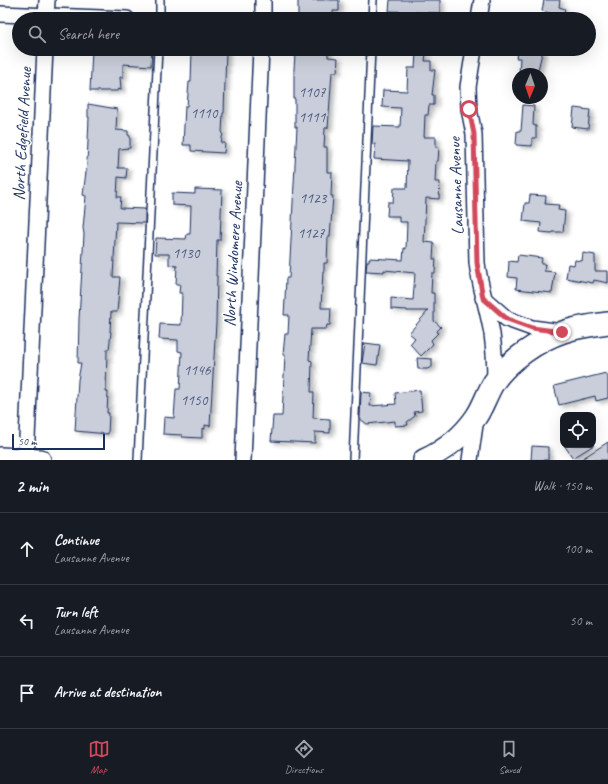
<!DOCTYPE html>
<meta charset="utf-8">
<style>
:root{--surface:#171b24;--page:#20242c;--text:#f1f3f6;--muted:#9ea1a6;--line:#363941;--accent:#d1495b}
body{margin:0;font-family:Caveat,sans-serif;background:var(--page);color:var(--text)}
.controls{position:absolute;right:12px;bottom:12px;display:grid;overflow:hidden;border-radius:8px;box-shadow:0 4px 16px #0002}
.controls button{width:36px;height:36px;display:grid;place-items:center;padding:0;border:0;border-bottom:1px solid var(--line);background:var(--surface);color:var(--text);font:20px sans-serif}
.compass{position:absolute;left:512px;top:68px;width:36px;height:36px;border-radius:50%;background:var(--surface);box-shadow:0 4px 16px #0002;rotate:182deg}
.scale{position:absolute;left:12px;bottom:10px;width:93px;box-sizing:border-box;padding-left:4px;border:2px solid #1b2f5e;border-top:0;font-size:11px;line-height:14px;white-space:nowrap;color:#1b2f5e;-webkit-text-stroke:3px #fff;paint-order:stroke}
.stop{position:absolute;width:12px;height:12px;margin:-9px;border:3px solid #d1495b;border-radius:50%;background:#fff}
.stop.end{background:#d1495b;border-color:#fff;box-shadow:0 1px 4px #0008}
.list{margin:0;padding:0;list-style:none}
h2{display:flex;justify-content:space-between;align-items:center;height:52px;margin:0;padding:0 16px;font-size:17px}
h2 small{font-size:13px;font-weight:400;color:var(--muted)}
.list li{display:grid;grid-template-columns:26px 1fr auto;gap:12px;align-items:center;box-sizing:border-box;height:72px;padding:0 16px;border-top:1px solid var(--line)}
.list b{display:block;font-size:15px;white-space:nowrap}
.list p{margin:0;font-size:13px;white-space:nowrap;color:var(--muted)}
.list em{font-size:13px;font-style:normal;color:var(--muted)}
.icon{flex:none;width:22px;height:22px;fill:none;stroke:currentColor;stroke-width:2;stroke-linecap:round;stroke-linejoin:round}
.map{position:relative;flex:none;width:608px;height:460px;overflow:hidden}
.search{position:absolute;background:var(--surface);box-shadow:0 4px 16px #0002;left:12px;right:12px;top:12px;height:44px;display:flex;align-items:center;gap:10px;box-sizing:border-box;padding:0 14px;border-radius:22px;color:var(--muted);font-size:15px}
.sheet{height:268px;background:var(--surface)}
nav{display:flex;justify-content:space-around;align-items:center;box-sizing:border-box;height:56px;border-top:1px solid var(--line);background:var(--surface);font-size:11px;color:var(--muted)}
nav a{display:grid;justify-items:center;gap:2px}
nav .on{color:var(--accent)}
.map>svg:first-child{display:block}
</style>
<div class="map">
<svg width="608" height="460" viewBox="0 0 608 460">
<defs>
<filter id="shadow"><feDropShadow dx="4" dy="2.5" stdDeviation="2" flood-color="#0004"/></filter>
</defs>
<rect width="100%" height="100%" fill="#fff"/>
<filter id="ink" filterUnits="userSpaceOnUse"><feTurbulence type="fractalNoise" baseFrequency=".025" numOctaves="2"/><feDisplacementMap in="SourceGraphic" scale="8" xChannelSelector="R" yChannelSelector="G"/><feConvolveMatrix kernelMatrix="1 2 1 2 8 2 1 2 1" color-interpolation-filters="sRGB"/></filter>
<g filter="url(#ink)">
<path fill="#caceda" stroke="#1b2f5e" filter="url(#shadow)" d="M298,0H339V11H333V19H298Z
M390,0H440V13L389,11Z
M544,0H560L559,7L565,9L562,19L552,18L553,14L542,11Z
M92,49H152L151,66L123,64V77H120L121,90L118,89L117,91H90Z
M192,49L226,50L224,113H223L222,132L223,133L221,143H225L224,153L191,151V145H183L185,106H187L189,82H191Z
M297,49H328V57L338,58L337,72H332L328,128H325L324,147H327V172H332L331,196H333L330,237H328L327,263H324V271H323L321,308H331L330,325H327L326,329H311L309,360L312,361L311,392H314L313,418L330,419V433L315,432V443L271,441L273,416H282L285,355H283L285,334H288L289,315H284L285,299L286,278H289L295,165L297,127H295V99H294V69L295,54H297Z
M518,49H543L537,74H519L520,58H516Z
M416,52L426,53L425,61H431V70H435L432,95H434V105H429L428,115H425L424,137H436V147H439L438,161H436L435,182H440L439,199L426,198L424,242L434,243L433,259H436L435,273H432L431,293H434V321L441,327L437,331L438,333L431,340L433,344L421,356L410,344L415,338L409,333L428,311H407V310L391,309V298L413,300L415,273L384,270V272L366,271L367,261H369V258L403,260L404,248L406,249L407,222H399V216H387L388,202H393L394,188H407L408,161L374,159L375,144H372L373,126L400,127L401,108L382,107L383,90L407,91L408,68H415Z
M88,104L117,109L116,130L128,131V135L130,136V148L119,149L118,168H127L126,178L118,177L117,197H121L120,208L145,209V223L116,222L113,277H120L117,312H111L110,332H111L109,349H107L106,392H108L107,413H109L108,434L75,431L78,380L81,363H78L79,319L84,234L83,228L86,196L83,195L87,164L89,117H88Z
M523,105L534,106L533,125L536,126V138H532V146L516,145L517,131H521Z
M574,108L590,110L588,129L572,127Z
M195,189L222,190L220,240H217L216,276H217L216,322L210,426L205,425V429L202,428V438L182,437V435L163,434L164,417L174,418L176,389H180L182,352L178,351V340L159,339L160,324L181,325L182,293H179L180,284H176L177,266L169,265V254H155L156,238L186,239L187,234H190L191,206L172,205V193L195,194Z
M530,195L546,196L545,204L559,205L558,210L565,211L563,232H552V233L540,232L541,223L523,221L525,203H529Z
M583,253L595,255V271H608V283L594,280L593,283L566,278L568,264L574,265L575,260L582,261Z
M518,255L542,258L541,264H545L544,271L555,272L552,293L516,289L517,278L508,277L509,261L517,262Z
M365,343L380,345L377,365L362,363Z
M417,358L432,359V367L427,369H418Z
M606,373V376L608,375V398L596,401L595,396L559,405L554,386Z
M420,390L422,411L414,412L415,416L407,422L408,425L395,426V421L367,424L360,419L361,392L371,393L370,406L396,404L395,393Z
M608,442V460H580Z
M564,445H594L573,458Z
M532,446L548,447V460H531Z"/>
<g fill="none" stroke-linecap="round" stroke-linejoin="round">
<g stroke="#1b2f5e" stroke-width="10">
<path id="lane" d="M160,19V0
M372,19L373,0
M138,460L158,49
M353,460L371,49"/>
</g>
<g stroke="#1b2f5e" stroke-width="18">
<path id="street" d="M0,14L127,19
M46,19L47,0
M263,19V0
M479,19L482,0
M474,49L468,87L469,109L474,134L477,263C480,287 488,310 492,334C494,349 495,365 495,381
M483,298L507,319L532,328L562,332
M26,460L45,49
M243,460L261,49
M470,460L476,418"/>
</g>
<g stroke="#1b2f5e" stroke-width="24">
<path id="secondary" d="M0,458L40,460
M424,460C444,451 463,436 476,417C483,407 487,393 494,382C508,361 539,340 563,332C577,327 593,325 608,323"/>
</g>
<use href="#lane" stroke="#fff" stroke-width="7"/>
<use href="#street" stroke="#fff" stroke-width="15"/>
<use href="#secondary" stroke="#fff" stroke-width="21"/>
</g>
</g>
<g fill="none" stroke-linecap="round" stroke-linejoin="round" filter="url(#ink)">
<path stroke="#d1495b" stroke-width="5" d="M469,109L474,134L477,263L483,298L507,319L532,328L562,332"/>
</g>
<g text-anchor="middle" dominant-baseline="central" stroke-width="3" stroke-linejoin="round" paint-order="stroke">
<g font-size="15" fill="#47577d">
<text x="312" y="92">1107</text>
<text x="204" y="113">1110</text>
<text x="312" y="117">1111</text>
<text x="313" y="198">1123</text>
<text x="311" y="233">1127</text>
<text x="186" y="253">1130</text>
<text x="197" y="370">1146</text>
<text x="194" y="400">1150</text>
</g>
<g font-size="17" fill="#1b2f5e" stroke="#fff">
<text transform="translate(22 134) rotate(-87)">North Edgefield Avenue</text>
<text transform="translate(456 186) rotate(-92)">Lausanne Avenue</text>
<text transform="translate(233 254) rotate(-87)">North Windomere Avenue</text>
</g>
</g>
</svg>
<div class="controls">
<button><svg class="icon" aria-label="locate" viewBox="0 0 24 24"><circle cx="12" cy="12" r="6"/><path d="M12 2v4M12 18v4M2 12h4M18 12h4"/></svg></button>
</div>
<svg class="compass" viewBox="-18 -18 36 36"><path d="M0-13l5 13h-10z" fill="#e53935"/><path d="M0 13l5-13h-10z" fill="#9ea1a6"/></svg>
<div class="scale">50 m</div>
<div class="stop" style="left:469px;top:109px"></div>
<div class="stop end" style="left:562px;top:332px"></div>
<div class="search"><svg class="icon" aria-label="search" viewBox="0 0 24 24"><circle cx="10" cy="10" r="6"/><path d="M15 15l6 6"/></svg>Search here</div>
</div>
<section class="sheet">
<h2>2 min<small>Walk · 150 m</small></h2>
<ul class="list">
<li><svg class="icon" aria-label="ahead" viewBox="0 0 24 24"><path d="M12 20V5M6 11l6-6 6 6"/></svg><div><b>Continue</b><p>Lausanne Avenue</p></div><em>100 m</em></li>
<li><svg class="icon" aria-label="left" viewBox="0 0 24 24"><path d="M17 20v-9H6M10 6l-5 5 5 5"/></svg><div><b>Turn left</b><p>Lausanne Avenue</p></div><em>50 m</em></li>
<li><svg class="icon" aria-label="arrive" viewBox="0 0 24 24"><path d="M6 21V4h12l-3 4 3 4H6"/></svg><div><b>Arrive at destination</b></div></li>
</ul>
</section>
<nav>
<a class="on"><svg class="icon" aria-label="map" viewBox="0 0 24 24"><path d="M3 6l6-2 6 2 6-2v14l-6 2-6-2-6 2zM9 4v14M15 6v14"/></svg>Map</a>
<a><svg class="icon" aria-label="directions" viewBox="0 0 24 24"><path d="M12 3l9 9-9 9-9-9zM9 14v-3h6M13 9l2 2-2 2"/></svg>Directions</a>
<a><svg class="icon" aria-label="saved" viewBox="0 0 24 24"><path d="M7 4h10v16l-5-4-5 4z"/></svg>Saved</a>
</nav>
